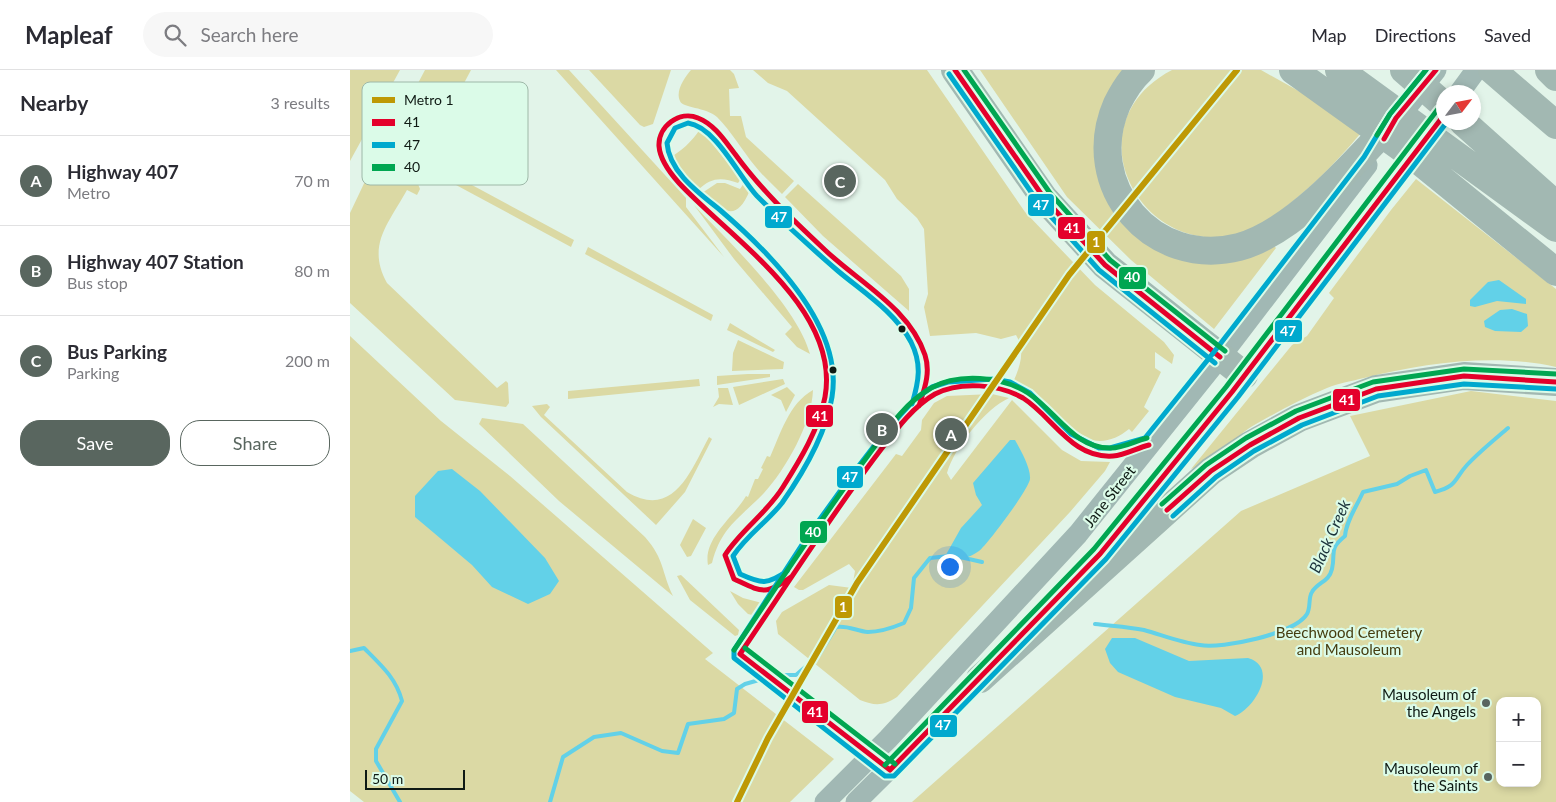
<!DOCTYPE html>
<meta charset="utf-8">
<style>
:root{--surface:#fff;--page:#f7f7f7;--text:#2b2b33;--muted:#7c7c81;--line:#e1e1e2;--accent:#59665f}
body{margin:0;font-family:Lato,sans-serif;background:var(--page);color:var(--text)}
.controls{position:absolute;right:15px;bottom:15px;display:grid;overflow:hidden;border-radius:10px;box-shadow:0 2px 8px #0003}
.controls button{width:45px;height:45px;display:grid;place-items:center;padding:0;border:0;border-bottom:1px solid var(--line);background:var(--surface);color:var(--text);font:25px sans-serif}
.compass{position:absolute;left:1086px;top:15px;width:45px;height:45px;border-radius:50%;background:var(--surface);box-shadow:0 2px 8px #0003;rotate:58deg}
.scale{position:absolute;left:15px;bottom:12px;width:100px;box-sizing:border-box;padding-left:5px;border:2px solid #0f1a14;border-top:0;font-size:14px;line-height:18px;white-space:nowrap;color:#0f1a14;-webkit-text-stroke:4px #dbfbe8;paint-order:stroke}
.you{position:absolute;left:599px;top:496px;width:18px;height:18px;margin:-12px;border:4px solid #fff;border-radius:50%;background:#1a73e8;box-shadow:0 0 0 8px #1a73e833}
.badge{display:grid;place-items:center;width:32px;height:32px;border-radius:50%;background:var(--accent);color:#fff;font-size:16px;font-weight:700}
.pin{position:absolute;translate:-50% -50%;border:2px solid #fff;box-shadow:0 1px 5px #0006}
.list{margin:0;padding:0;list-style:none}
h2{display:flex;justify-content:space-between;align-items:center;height:65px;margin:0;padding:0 20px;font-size:21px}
h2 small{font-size:16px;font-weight:400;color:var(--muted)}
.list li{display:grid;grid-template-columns:32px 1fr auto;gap:15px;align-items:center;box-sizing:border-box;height:90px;padding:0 20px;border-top:1px solid var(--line)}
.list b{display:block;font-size:19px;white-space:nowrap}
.list p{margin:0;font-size:16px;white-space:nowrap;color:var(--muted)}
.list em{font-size:16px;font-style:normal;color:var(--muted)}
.actions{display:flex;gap:10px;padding:15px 20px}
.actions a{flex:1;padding:11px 0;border:1px solid var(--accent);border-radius:20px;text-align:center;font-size:18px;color:var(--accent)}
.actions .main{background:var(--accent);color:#fff}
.icon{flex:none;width:28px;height:28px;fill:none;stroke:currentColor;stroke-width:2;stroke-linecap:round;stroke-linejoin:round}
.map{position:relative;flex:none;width:1206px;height:732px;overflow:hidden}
header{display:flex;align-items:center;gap:30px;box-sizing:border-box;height:70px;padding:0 25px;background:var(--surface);border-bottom:1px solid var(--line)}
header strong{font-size:24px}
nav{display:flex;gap:28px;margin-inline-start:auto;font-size:18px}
.search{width:350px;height:45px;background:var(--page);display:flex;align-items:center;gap:12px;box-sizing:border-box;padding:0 18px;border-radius:28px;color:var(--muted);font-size:19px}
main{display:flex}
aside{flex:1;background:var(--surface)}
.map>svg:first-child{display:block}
</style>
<header>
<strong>Mapleaf</strong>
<div class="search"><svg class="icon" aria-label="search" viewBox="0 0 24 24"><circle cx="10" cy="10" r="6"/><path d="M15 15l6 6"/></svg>Search here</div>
<nav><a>Map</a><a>Directions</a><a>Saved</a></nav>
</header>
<main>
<aside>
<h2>Nearby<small>3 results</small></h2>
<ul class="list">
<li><span class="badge">A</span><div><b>Highway 407</b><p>Metro</p></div><em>70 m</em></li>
<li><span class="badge">B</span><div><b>Highway 407 Station</b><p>Bus stop</p></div><em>80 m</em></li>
<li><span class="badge">C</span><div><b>Bus Parking</b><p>Parking</p></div><em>200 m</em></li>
</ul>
<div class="actions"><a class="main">Save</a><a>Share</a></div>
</aside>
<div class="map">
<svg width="1206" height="732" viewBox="0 0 1206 732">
<rect width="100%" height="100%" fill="#e2f4e9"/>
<path fill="#dbd9a4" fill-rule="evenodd" d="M0,0H50L0,91Z
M75,0H121L87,64L96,70L95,74L89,76L54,57L49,49Z
M206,0H219L336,128V137L374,187Z
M239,0H321L303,54L294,57L290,55Z
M341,0H380L384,4L389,18L379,19L380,46H391L396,67L444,111L432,124C423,115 413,106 405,96C392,80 381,61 367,47C356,37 332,38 330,31C325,21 335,7 341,0Z
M403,0H577L675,142L745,215L814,272L824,285L822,294L805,282V298L811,302L794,337L799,341L782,362L779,359C767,369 753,374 738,369L736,372L729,369L685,323L664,310C671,294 675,280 666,265L651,269L626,263L580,266L574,237L578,224L574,159L567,148L547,129L535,110L437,21L418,13Z
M630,0H777L751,43L797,171L922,174L926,178L864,259L781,190L717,127Z
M822,0H911L954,24L1010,64C984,95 958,121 925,145C919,150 911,157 903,160C795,202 715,56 822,0Z
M350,59L391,109L388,113C372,107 361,107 348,120L320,94L318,89C331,81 342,72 350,59Z
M30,96L68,114L70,119L67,125L57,120C39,153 16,175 37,213L147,318L156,311L158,313L159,333L156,337L105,330L0,233V143L19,103Z
M96,101L224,170L221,177L93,108Z
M1066,109L1206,219V297C1144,283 1075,293 1014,308C1002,311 989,313 977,318C953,328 929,341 906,354C883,367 866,391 841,399L942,275L957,266L984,228L979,223L1041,140Z
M367,113H375L390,119L394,113L400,120C386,154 373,141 352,123Z
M448,114L551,206L559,219V241L473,166L435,127Z
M344,135C379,172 447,236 460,284L447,277L435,264L442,257L384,189Z
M238,177L363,245L361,251L235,184Z
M380,253L425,280L423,282L377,260Z
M0,266L91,351L160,406L363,583L355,589L484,689L440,732H14L0,721Z
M388,270L434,292L433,299L382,301L383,283Z
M398,304H420V307L367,315V306Z
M349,309L350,316L218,329V321Z
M433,309L435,314L389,335L383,317Z
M437,317L445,325L436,342L431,330L421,325Z
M368,318H378L383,335L369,334L363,337L369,327Z
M463,320C462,353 436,399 414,423C390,448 371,457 362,493L358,495C353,468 384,447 396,426L398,427L405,409H408L413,399L411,398L417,386L420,387C430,365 439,333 463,320Z
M1121,321L1206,331V732H562L891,441L1020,386L1000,346ZM1150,631H1187V713H1150Z
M642,324L659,328C635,339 604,378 597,403L601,410L662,330L712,380L731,391L760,392L755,401L720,442L547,627C533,636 525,636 510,630L428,564L426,551L432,542L479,515L502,518L505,501L499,494L453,520H449L444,517L546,384L552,386L571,360L572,350L584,333L597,326Z
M197,334L200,337L194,345L277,422C324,450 341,400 359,367L362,369L335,422L306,455L191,347L182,336Z
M132,348L173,354L295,467C315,490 311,501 323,526L209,431L129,354Z
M343,449L356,458L341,486L337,487L330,475Z
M331,505L389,560L388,565L385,566L340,530L327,506Z
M380,521L393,528L412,533L402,545L398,544L388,534Z"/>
<path fill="#62d1e8" d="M1149,210L1176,229V234L1147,231L1125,237L1120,236V230L1138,212Z
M1150,240L1162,239L1177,244L1178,256L1171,262L1145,261L1135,257L1134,251Z
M660,370H665C670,379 681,398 680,409C679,419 637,475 629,481C617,489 607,492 593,490L611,458L632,435L626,425L623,413Z
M102,399L130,421L195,488L209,511L200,524L178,534L142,517L122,495L65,447V426L88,401Z
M762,568H785L839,591L898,588C929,597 905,638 885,646L871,638L825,627L768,602L760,593L755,579Z"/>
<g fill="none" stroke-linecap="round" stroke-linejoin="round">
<path stroke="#62d1e8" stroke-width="4" d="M610,487L632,492
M745,554C761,556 778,557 794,560C812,565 831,573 850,575C872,579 945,564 957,544C961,537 958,528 962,522C968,512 979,512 982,499C986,482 978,480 995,466C996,451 1007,436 1013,422L1047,414L1060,406L1076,400L1085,422C1108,416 1104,409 1117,395C1129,382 1144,370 1158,358
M0,581L14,578C31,595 46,608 52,631L26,679V691L50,732
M200,732L213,687L244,667L271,663L312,681L328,683L338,654L374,649L384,643L387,619L395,614L427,605H446L469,585L486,557C498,555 506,561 518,562C531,562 542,558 554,553L561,538L564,508L580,488L599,486"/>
<path stroke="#a1b8b4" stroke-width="21" d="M1110,22L1126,0
M1042,56L1086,0
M735,500L882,322L1094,44
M475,732L538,669L728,464L870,287L1017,95
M506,732L641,598"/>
<path stroke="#a2b8b2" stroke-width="28" d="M605,0L694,128L755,195L894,305
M791,0C781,9 773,22 767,34C731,116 803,199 889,177C945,162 1007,90 1046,48
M943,0L1063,86L1206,202
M989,0L1206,158
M1054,0L1094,35
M1142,0L1206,55
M1199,0L1206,7
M1113,52L1206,135
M630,609L861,401L900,375L949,348L1026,319L1114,306L1206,312"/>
<g stroke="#dbfbe8" stroke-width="9">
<path id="bus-1" d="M605,0L694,128L755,195L870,287
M1034,69L1046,48L1086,0
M817,440L861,401L900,375L949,348L1026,319L1114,306L1206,312
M441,507C415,526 412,522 384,509L375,485C391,460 417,443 433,417C450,390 469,359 475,327C491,239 380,168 329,113C320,103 310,90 309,76C308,56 330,40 348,48C364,54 375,71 385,84C411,120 443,150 475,180C510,213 559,238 575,285C581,303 574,320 569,336
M390,584C434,519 476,453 523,390C541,367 559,339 585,324C610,311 649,314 673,328C703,347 722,389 763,386C775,385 787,378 799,375
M390,584L540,700
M540,700L750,484L882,322L1094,45"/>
</g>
<g stroke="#dbfbe8" stroke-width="9">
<path id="bus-2" d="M1076,0L1040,44L1014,87L864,282L795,368L760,378H749L721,364L680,323L660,312L644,309L598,312L582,317L564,330L534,363L501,406L457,467L384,580V588L535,706H544L756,489L888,327L1097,52
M599,4L688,132L749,200L865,293
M823,446L866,407L904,381L952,355L1028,326L1114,314L1206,319
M437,501C417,515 412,514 390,504L383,486C397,465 417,452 432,433C453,403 476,364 482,327C494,256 419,182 370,140C349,123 319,102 317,73L325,58L338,53C366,57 389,107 407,126C433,152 460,177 488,201C513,222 545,242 561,272C572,294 569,311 562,334"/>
</g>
<g stroke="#dbfbe8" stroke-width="9">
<path id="bus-3" d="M614,0L700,123L760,190L875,281
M1027,65L1040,44L1076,0
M812,434L856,395L896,368L946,341L1023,312L1114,299L1206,304
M395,578L545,694
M384,580C428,515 470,449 517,387C535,363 553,334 581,318C608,303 652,306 678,323C706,341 724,379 761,378C773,378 785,371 797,368
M535,695L744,479L876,317L1088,39"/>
</g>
<use href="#bus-1" stroke="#e4002b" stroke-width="5"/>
<use href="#bus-2" stroke="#00a9ce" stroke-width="5"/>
<use href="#bus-3" stroke="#00a651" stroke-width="5"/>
<g stroke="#dbfbe8" stroke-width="10">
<path id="metro-1" d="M387,732L418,668L507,513L719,205L887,0"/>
</g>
<use href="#metro-1" stroke="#be9905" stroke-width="6"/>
</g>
<g fill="#0f1a14" stroke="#dbfbe8" stroke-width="2">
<circle cx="552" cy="259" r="4.5"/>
<circle cx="483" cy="300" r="4.5"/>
</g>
<g fill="#59665f" stroke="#dbfbe8" stroke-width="2">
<circle cx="1136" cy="633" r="5"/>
<circle cx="1138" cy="707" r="5"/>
</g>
<g text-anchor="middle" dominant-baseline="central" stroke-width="4.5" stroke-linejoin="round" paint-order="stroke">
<g font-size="15" fill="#0f1a14" stroke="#dbfbe8">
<text transform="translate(759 426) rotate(-52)">Jane Street</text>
</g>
<g font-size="15" fill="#453c0f" stroke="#dbfbe8">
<text x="999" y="562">Beechwood Cemetery<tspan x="999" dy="17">and Mausoleum</tspan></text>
</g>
<g font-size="15" fill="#0f1a14" stroke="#dbfbe8" text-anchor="end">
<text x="1126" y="624">Mausoleum of<tspan x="1126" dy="17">the Angels</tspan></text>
<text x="1128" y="698">Mausoleum of<tspan x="1128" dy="17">the Saints</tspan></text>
</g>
<g font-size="16" font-style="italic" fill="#1b323a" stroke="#dbfbe8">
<text transform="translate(979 466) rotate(-66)">Black Creek</text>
</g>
</g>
<rect x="12" y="12" width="166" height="103" rx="8" fill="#dbfbe8" stroke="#9eb8a8" stroke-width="1"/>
<rect x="22" y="27" width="23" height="6" fill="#be9905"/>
<rect x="22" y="49" width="23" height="7" fill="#e4002b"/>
<rect x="22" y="72" width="23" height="6" fill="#00a9ce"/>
<rect x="22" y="94" width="23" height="7" fill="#00a651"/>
<g font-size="14" fill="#0f1a14">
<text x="54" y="35">Metro 1</text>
<text x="54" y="57">41</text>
<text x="54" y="80">47</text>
<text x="54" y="102">40</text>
</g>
<g stroke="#dbfbe8" stroke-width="2">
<rect x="677" y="123" width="28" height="24" rx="5" fill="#00a9ce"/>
<rect x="414" y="135" width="29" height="24" rx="5" fill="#00a9ce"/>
<rect x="707" y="146" width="29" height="24" rx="5" fill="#e4002b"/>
<rect x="736" y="160" width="20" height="24" rx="5" fill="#be9905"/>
<rect x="768" y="196" width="29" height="24" rx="5" fill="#00a651"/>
<rect x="924" y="249" width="29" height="24" rx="5" fill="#00a9ce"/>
<rect x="982" y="318" width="29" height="24" rx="5" fill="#e4002b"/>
<rect x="455" y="334" width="29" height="24" rx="5" fill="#e4002b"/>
<rect x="486" y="395" width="28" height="24" rx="5" fill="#00a9ce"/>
<rect x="449" y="450" width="29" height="24" rx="5" fill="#00a651"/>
<rect x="484" y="525" width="19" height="24" rx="5" fill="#be9905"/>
<rect x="451" y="630" width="28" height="24" rx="5" fill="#e4002b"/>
<rect x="579" y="644" width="29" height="24" rx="5" fill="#00a9ce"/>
</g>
<g font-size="14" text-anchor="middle" font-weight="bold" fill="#fff">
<text x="691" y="140">47</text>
<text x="429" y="152">47</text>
<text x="722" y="163">41</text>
<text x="746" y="177">1</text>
<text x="782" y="212">40</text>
<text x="938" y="266">47</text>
<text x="997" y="335">41</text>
<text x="470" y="351">41</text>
<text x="500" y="412">47</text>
<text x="463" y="467">40</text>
<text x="493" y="542">1</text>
<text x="465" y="647">41</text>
<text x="593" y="660">47</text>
</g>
</svg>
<div class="controls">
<button>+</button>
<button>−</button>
</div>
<svg class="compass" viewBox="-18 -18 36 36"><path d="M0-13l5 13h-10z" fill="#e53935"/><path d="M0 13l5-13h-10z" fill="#7c7c81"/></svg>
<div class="scale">50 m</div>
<div class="you"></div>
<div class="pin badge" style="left:601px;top:364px">A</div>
<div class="pin badge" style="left:532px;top:359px">B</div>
<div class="pin badge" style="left:490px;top:111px">C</div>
</div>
</main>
